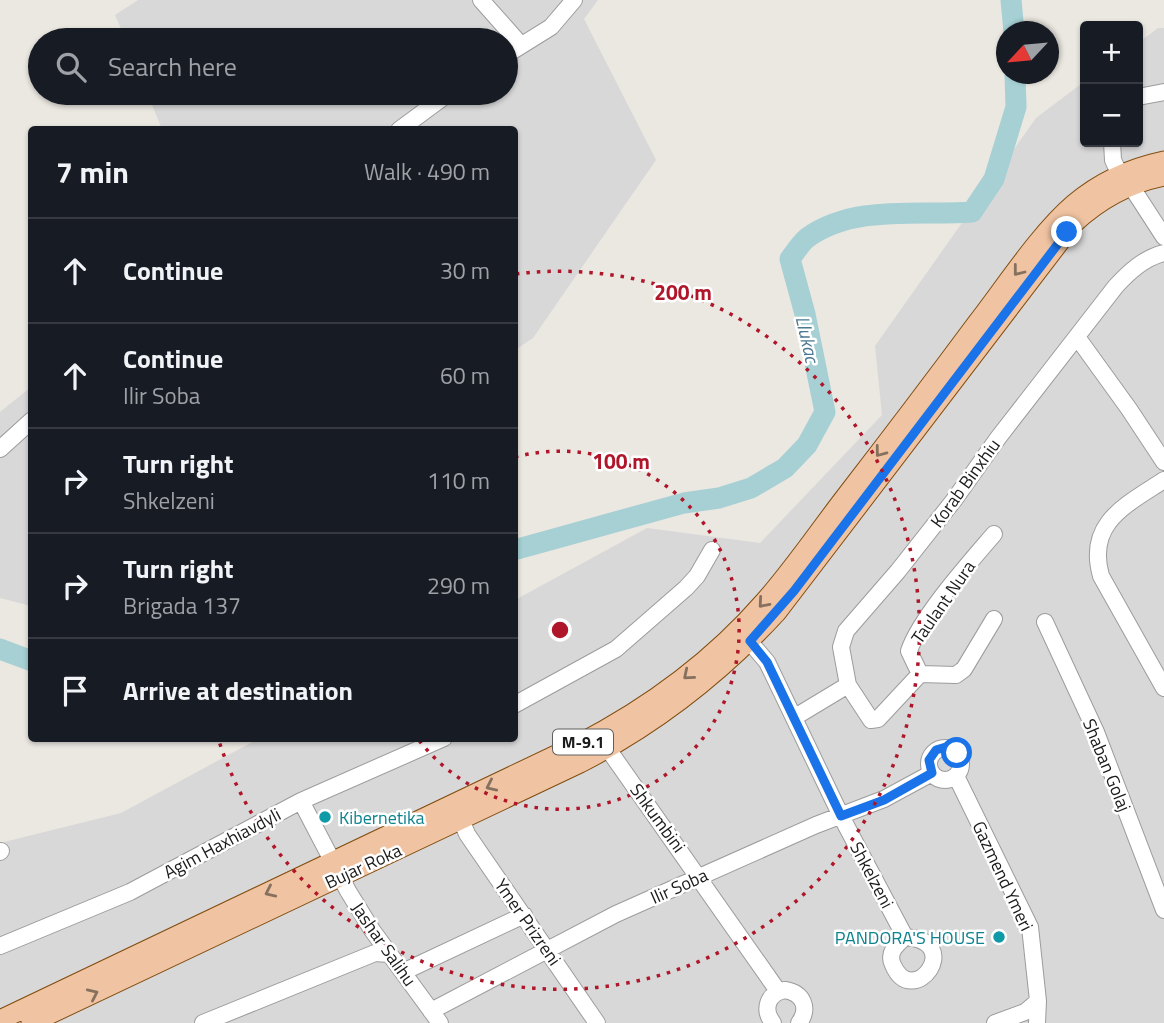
<!DOCTYPE html>
<meta charset="utf-8">
<style>
:root{--surface:#171b24;--page:#20242c;--text:#f1f3f6;--muted:#9ea1a6;--line:#363941}
body{margin:0;font-family:"Titillium Web",sans-serif;background:var(--page);color:var(--text)}
.controls{position:absolute;right:21px;top:21px;display:grid;overflow:hidden;border-radius:7px;box-shadow:0 2px 5px #0004}
.controls button{width:63px;height:63px;display:grid;place-items:center;padding:0;border:0;border-bottom:2px solid var(--line);background:var(--surface);color:var(--text);font:35px sans-serif}
.compass{position:absolute;left:996px;top:21px;width:63px;height:63px;border-radius:50%;background:var(--surface);box-shadow:0 2px 5px #0004;rotate:244deg}
.stop{position:absolute;width:21px;height:21px;margin:-16px;border:5px solid #1a73e8;border-radius:50%;background:#fff}
.stop.end{background:#1a73e8;border-color:#fff;box-shadow:0 2px 7px #0008}
.list{margin:0;padding:0;list-style:none}
h2{display:flex;justify-content:space-between;align-items:center;height:91px;margin:0;padding:0 28px;font-size:30px}
h2 small{font-size:23px;font-weight:400;color:var(--muted)}
.list li{display:grid;grid-template-columns:46px 1fr auto;gap:21px;align-items:center;box-sizing:border-box;height:105px;padding:0 28px;border-top:2px solid var(--line)}
.list b{display:block;font-size:26px;white-space:nowrap}
.list p{margin:0;font-size:23px;white-space:nowrap;color:var(--muted)}
.list em{font-size:23px;font-style:normal;color:var(--muted)}
.icon{flex:none;width:38px;height:38px;fill:none;stroke:currentColor;stroke-width:2;stroke-linecap:round;stroke-linejoin:round}
.map{position:relative;flex:none;width:1164px;height:1023px;overflow:hidden}
.search{position:absolute;background:var(--surface);box-shadow:0 2px 5px #0004;left:28px;top:28px;width:490px;height:77px;display:flex;align-items:center;gap:18px;box-sizing:border-box;padding:0 24px;border-radius:38px;color:var(--muted);font-size:26px}
.panel{position:absolute;background:var(--surface);box-shadow:0 2px 5px #0004;left:28px;top:126px;width:490px;height:616px;border-radius:7px}
.map>svg:first-child{display:block}
</style>
<div class="map">
<svg width="1164" height="1023" viewBox="0 0 1164 1023">
<rect width="100%" height="100%" fill="#ebe7e1"/>
<path fill="#d9d8d8" d="M138,0H598L584,19L656,160L533,338L515,350L514,130L162,129L147,93H506V40H126L115,15Z
M1158,28H1164V1023H0V843L121,813L258,739L514,738L515,600L647,528L760,543L882,415L875,346L1036,118L1085,81V142H1138V43Z
M31,387V606L0,598V412Z"/>
<g fill="none" stroke-linecap="round" stroke-linejoin="round">
<path stroke="#a6d0d4" stroke-width="21" d="M1011,0L1014,32
M514,550L684,503L719,498L751,488L785,468L807,445L825,412L805,314L790,259C795,252 801,243 807,238C854,204 919,216 972,212L994,179L1016,107L1015,74
M0,649L32,661"/>
<g stroke="#9c9c9c" stroke-width="18">
<path id="minor" d="M481,0L521,45
M506,55L551,27L574,0
M1138,97L1164,92
M399,130L449,93
M1112,142L1113,160L1120,175
M1131,186L1164,237
M1077,337L1129,409L1164,462
M0,449L32,420
M1164,480C1126,505 1086,523 1101,576L1164,688
M1045,622L1096,732L1164,910
M743,634L767,662L841,816L905,937C966,941 913,1011 893,965C887,953 896,945 905,937
M920,674L909,651C920,618 970,562 994,534
M848,685L871,720L878,719L920,674L956,675L964,669L994,619
M514,705L616,649L686,588L697,576L712,550
M795,717L848,685L841,647L846,631L898,571L954,500L998,438L1116,286C1129,272 1144,258 1164,253
M929 764a16 16 0 1 1 32 0a16 16 0 1 1-32 0Z
M608,749L778,991
M956,776L1030,927L1038,1001L1037,1023
M301,801L348,891L372,930L440,1023
M461,819L467,834L597,1023
M0,852L1,851
M0,946L130,892L301,801L444,738
M403,972L524,915
M431,1011L616,914L816,825L884,799L932,773
M203,1023L375,953L389,954
M773,1023C762,1009 768,993 785,990C803,993 810,1008 799,1023
M995,1023L1025,1012L1038,1001"/>
</g>
<g stroke="#824d10" stroke-width="21">
<path id="major" d="M0,1020L577,745C649,708 712,662 765,601C794,568 819,531 846,496C890,439 934,381 977,323C1005,287 1040,233 1074,204C1100,182 1131,168 1164,161
M31,1023L580,763C656,724 719,675 777,612L1074,223C1100,199 1129,183 1164,176"/>
</g>
<use href="#minor" stroke="#fff" stroke-width="16"/>
<use href="#major" stroke="#f0c4a2" stroke-width="19"/>
</g>
<defs><path id="oneway-chevron" d="M-2-3.5L2.5 0L-2 3.5" fill="none" stroke-width="1.6" stroke-linecap="round" stroke-linejoin="round" transform="scale(1.75)"/></defs>
<g stroke="#86705e">
<use href="#oneway-chevron" transform="translate(1018 271) rotate(128)"/>
<use href="#oneway-chevron" transform="translate(880 452) rotate(127)"/>
<use href="#oneway-chevron" transform="translate(763 603) rotate(131)"/>
<use href="#oneway-chevron" transform="translate(688 675) rotate(140)"/>
<use href="#oneway-chevron" transform="translate(491 786) rotate(155)"/>
<use href="#oneway-chevron" transform="translate(270 892) rotate(155)"/>
<use href="#oneway-chevron" transform="translate(93 994) rotate(-25)"/>
</g>
<g fill="none" stroke-linecap="round" stroke-linejoin="round">
<path stroke="#1a73e8" stroke-width="9" d="M957,753L946,747L936,750L929,760L932,773L884,800L841,816L767,662L750,641L794,591L1067,232"/>
</g>
<g fill="none" stroke="#b0162a" stroke-width="3.5" stroke-dasharray="3.5 7">
<path d="M515 457A179 179 0 1 1 418 739"/>
<path d="M516 274A359 359 0 1 1 219 741"/>
</g>
<g fill="#0f9aa8" stroke="#fff" stroke-width="2.5">
<circle cx="325" cy="817" r="7"/>
<circle cx="999" cy="937" r="7"/>
</g>
<g text-anchor="middle" dominant-baseline="central" stroke-width="5" stroke-linejoin="round" paint-order="stroke">
<rect fill="#fff" stroke="#5f5f5f" stroke-width="2" x="553" y="729.5" width="60" height="25" rx="5"/>
<g font-size="16" font-weight="bold" fill="#1b1b1b">
<text x="583" y="742">M-9.1</text>
</g>
<g font-size="18" fill="#1b1b1b" stroke="#fff">
<text transform="translate(965 483) rotate(-54)">Korab Binxhiu</text>
<text transform="translate(943 602) rotate(-55)">Taulant Nura</text>
<text transform="translate(1107 765) rotate(68)">Shaban Golaj</text>
<text transform="translate(658 818) rotate(54)">Shkumbini</text>
<text transform="translate(222 843) rotate(-28)">Agim Haxhiavdyli</text>
<text transform="translate(363 866) rotate(-25)">Bujar Roka</text>
<text transform="translate(872 875) rotate(62)">Shkelzeni</text>
<text transform="translate(1003 876) rotate(65)">Gazmend Ymeri</text>
<text transform="translate(679 886) rotate(-24)">Ilir Soba</text>
<text transform="translate(528 922) rotate(55)">Ymer Prizreni</text>
<text transform="translate(384 944) rotate(55)">Jashar Salihu</text>
</g>
<g font-size="18" fill="#0d838f" stroke="#fff" text-anchor="start">
<text x="339" y="817">Kibernetika</text>
<text x="985" y="937" text-anchor="end">PANDORA'S HOUSE</text>
</g>
<g font-size="19" font-style="italic" fill="#4c7891" stroke="#fff">
<text transform="translate(808 339) rotate(77)">Llukac</text>
</g>
</g>
<circle cx="560" cy="630" r="10" fill="#b0162a" stroke="#fff" stroke-width="3.5"/>
<g font-size="21" text-anchor="middle" font-weight="bold" fill="#b0162a" stroke="#fff" stroke-width="5" stroke-linejoin="round" paint-order="stroke">
<text x="683" y="300">200 m</text>
<text x="621" y="469">100 m</text>
</g>
</svg>
<div class="controls">
<button>+</button>
<button>−</button>
</div>
<svg class="compass" viewBox="-18 -18 36 36"><path d="M0-13l5 13h-10z" fill="#e53935"/><path d="M0 13l5-13h-10z" fill="#9ea1a6"/></svg>
<div class="stop" style="left:957px;top:753px"></div>
<div class="stop end" style="left:1067px;top:232px"></div>
<div class="search"><svg class="icon" aria-label="search" viewBox="0 0 24 24"><circle cx="10" cy="10" r="6"/><path d="M15 15l6 6"/></svg>Search here</div>
<section class="panel">
<h2>7 min<small>Walk · 490 m</small></h2>
<ul class="list">
<li><svg class="icon" aria-label="ahead" viewBox="0 0 24 24"><path d="M12 20V5M6 11l6-6 6 6"/></svg><div><b>Continue</b></div><em>30 m</em></li>
<li><svg class="icon" aria-label="ahead" viewBox="0 0 24 24"><path d="M12 20V5M6 11l6-6 6 6"/></svg><div><b>Continue</b><p>Ilir Soba</p></div><em>60 m</em></li>
<li><svg class="icon" aria-label="right" viewBox="0 0 24 24"><path d="M7 20v-9h11M14 6l5 5-5 5"/></svg><div><b>Turn right</b><p>Shkelzeni</p></div><em>110 m</em></li>
<li><svg class="icon" aria-label="right" viewBox="0 0 24 24"><path d="M7 20v-9h11M14 6l5 5-5 5"/></svg><div><b>Turn right</b><p>Brigada 137</p></div><em>290 m</em></li>
<li><svg class="icon" aria-label="arrive" viewBox="0 0 24 24"><path d="M6 21V4h12l-3 4 3 4H6"/></svg><div><b>Arrive at destination</b></div></li>
</ul>
</section>
</div>
